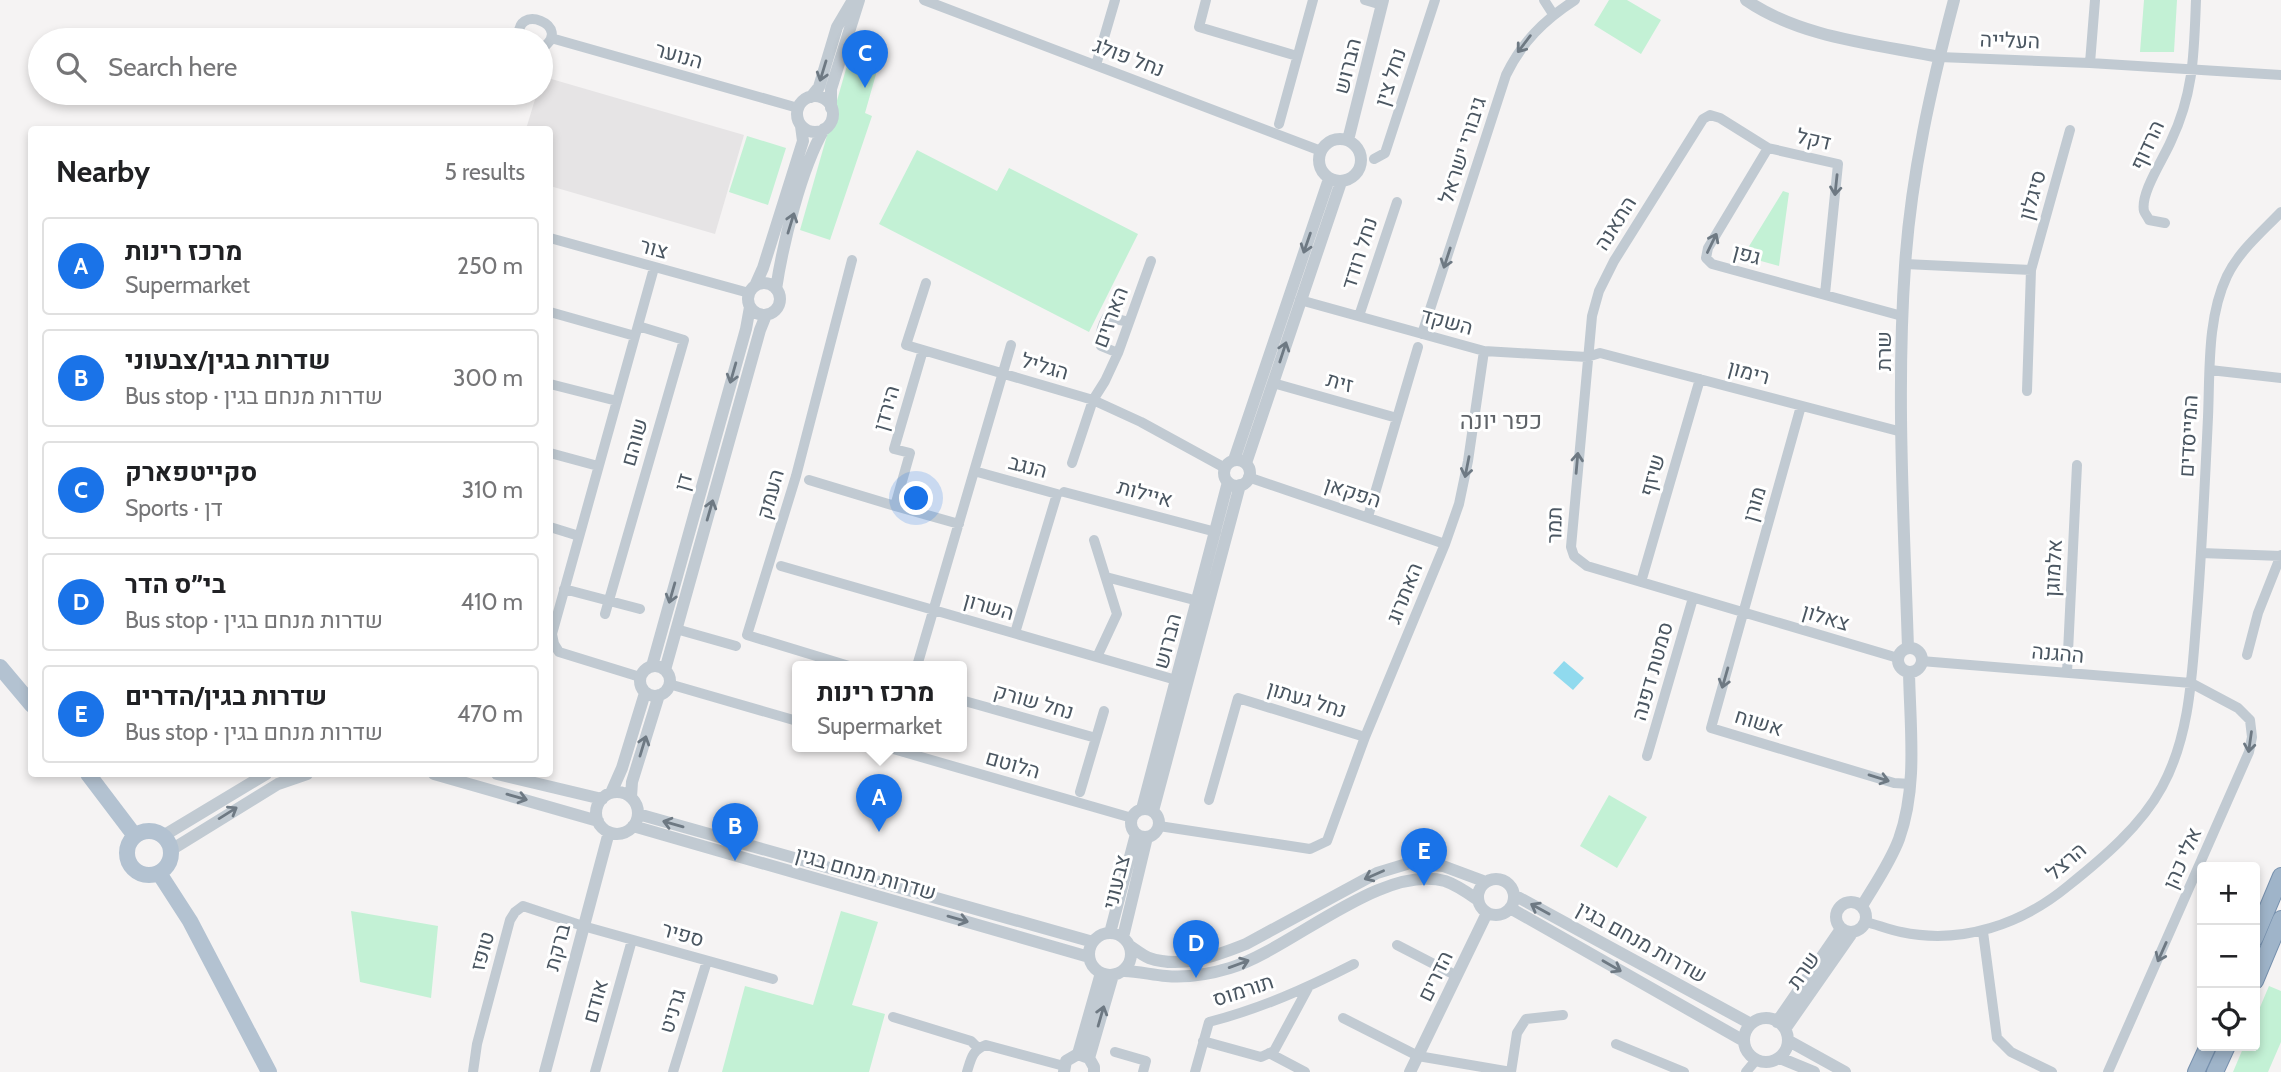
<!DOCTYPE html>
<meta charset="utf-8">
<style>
:root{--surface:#fff;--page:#f2f2f2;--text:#202124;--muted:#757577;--line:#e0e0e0;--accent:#1a73e8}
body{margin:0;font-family:Cabin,Heebo,sans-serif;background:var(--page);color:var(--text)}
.controls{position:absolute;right:21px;bottom:21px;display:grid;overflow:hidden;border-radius:7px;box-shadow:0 4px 10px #0003}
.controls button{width:63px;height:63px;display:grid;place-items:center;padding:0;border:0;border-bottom:2px solid var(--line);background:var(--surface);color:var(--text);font:35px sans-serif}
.you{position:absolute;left:917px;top:499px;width:24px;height:24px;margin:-18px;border:5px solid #fff;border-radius:50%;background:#1a73e8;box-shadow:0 0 0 10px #1a73e833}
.badge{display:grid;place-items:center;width:46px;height:46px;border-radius:50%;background:var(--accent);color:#fff;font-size:23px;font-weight:700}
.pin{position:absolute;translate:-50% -58px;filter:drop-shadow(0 2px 4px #0008)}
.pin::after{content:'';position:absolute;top:37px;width:24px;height:21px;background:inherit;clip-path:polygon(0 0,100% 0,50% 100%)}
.popup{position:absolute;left:792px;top:661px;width:175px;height:91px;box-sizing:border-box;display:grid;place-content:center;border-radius:7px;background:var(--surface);filter:drop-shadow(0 2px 5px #0005);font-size:23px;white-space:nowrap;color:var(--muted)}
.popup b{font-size:26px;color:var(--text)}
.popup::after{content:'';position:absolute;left:50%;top:100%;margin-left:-14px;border:14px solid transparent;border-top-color:var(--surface)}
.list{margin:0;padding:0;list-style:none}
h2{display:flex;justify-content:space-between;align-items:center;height:91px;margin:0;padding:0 28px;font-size:30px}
h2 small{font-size:23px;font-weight:400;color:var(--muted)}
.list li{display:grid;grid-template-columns:46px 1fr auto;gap:21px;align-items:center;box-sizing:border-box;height:98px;margin:0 14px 14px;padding:0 14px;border:2px solid var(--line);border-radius:7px}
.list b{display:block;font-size:26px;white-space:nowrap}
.list p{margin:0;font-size:23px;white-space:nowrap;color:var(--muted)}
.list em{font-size:23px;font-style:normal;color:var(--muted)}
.icon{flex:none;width:38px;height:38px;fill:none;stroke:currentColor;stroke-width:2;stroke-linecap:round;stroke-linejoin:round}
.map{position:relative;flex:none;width:2281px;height:1072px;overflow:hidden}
.search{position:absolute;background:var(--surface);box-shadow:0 4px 10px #0003;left:28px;top:28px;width:525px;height:77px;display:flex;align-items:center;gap:18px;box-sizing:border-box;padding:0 24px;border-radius:38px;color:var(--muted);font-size:26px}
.panel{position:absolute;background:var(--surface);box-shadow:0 4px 10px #0003;left:28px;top:126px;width:525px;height:651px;border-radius:7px}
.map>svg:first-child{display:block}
</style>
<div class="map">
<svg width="2281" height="1072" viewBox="0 0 2281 1072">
<rect width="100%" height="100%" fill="#f5f3f3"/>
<path fill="#e6e4e5" d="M541,76L744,135L715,234L550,186V130L526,129L537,93H541Z"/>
<path fill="#c3f1d5" d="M1609,0H1627L1661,20L1641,54L1594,25Z
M2144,0H2177L2174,52H2140Z
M850,55L878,67L865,113L872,116L830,240L800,230Z
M747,136L786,148L768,205L729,192Z
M917,150L997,191L1009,168L1138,234L1089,332L879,224Z
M1783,191L1789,193L1779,266L1743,256Z
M1609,795L1647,817L1617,868L1580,846Z
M351,911L438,926L431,998L360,982Z
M841,911L878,922L852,1005L885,1014L869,1072H722L745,986L813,1005Z
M2269,986L2281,991V1042L2268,1072H2233L2244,1046H2255V1019Z"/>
<path fill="#90daee" d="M1564,661L1584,678L1573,690L1553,673Z"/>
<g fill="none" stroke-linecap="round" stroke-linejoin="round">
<g stroke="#7690ad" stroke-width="18">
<path id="trunk" d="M2255,938L2281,876
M2255,981L2281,919
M2196,1072L2208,1046
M2215,1072L2227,1046"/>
</g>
<path stroke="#c1cad2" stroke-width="10" d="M924,0L1321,151
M1206,0L1199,27L1297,56
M1365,0L1382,5
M1544,0L1553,14
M551,38L798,108
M520,40C511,0 577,26 541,49
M1939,57L2090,63L2281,75
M2090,63L2095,0
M1096,65L1115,0
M1279,124L1313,0
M1768,148L1708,248L1706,258L1712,264L1902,316
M1374,159L1385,153L1435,0
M2165,223L2149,220C2148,217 2145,214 2144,211C2140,193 2164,158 2171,141C2194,93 2194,52 2196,0
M550,238L749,293
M1905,264L2031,270
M926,283L906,345L1093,400L1141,422L1225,468
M1825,294L1838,164L1768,148L1720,118L1710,115L1703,119L1614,261L1599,291L1592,316L1571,547L1574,556L1587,566L1898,658
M1300,300L1484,351L1587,357L1600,353L1902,432
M550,312L635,336
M1359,316L1397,202
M1422,334L1506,75C1522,42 1544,20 1575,0
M923,350L894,449L910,453L895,506L959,524
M1118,353L1101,346C1099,335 1101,327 1107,317L1129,322
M2210,370L2281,378
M1273,383L1397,418
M550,384L617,401
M2027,391L2031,270L2070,130
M1801,406L1711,728L1894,783L1911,784
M550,453L598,466
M1072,463L1093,400L1105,381L1118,353L1151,261
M974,471L1057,494L1015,633
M1248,477L1445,544
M809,480L895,506
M1064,492L1216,532
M1375,493L1418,347
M1368,517L1373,499
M550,527L579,536
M1094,540L1117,614L1097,657
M2201,553L2281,556
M781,566L1183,682
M1106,577L1198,601
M1641,582L1700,379
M564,589L640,609
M605,614L684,340L638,326
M676,629L736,646
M2247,655L2258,613L2281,555
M1921,661L2191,683L2238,708L2250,720L2252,737L2249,752L2108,1072
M849,666L747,635L796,476L852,260
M917,666L1011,345
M2067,673L2077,465
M640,677L559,652L554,644L552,634L654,268
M669,684L797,721
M961,700L1096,738L1080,792
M1096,738L1104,711
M883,746L1132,818
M1647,756L1693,598
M1209,800L1238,698L1365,737
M1159,826L1310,849L1327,841L1365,737L1445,544L1459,504L1468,461L1484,351
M1866,922C1878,925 1889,930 1901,932C1962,945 2022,924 2068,886C2103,858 2141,826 2162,787C2191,734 2192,670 2197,612C2202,547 2205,482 2208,417C2210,371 2207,318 2227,276C2239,251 2262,232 2281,212
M1983,932L1997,1038L2011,1052L2052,1072
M1397,945L1457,976
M893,1017L971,1041L978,1048
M1343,1018L1418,1056L1511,1072
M1203,1041L1261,1057L1274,1051L1308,988
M1616,1044L1684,1072
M1115,1052L1146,1061L1143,1072
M1269,1053L1305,1072
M473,1072L477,1044L510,920L515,912L523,906L583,926L773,979
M595,1072L632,940
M673,1072L707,961
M967,1072C971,1059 972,1050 986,1045L1064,1066
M1195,1072L1209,1022C1262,1008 1305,989 1354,964
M1511,1072L1517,1033L1526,1019L1563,1015
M1746,1072L1756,1060"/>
<path stroke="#c1cad2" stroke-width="12" d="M1746,0C1801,38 1875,44 1939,57
M797 114a18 18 0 1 1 36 0a18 18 0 1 1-36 0Z
M811,97L819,87L837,27L853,0
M831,108V89L859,0
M1319 160a21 21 0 1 1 42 0a21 21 0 1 1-42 0Z
M1348,140L1383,0
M748 299a16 16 0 1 1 32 0a16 16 0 1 1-32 0Z
M755,286L763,268L803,141L801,126
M776,289C783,243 801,169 824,129
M1234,460L1329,179
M1224 473a13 13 0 1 1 26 0a13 13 0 1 1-26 0Z
M1246,463L1341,182
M1908,648C1904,521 1896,393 1905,266C1911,176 1931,87 1954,0
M1898 660a12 12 0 1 1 24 0a12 12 0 1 1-24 0Z
M640 681a15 15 0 1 1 30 0a15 15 0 1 1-30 0Z
M652,666L746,329L750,307
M665,670L760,330L766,315
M434,774L598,821
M497,774L602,799
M596 813a21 21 0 1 1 42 0a21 21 0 1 1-42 0Z
M611,793L622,768L645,693
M631,797L632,782L659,695
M1131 823a14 14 0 1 1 28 0a14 14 0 1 1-28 0Z
M1142,809L1228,482
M1153,811L1240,485
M638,814L1093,942
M633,826L1089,957
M163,836L266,774
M171,850L278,784L307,774
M1478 897a18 18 0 1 1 36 0a18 18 0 1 1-36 0Z
M1514,895L1751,1024
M1836 917a15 15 0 1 1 30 0a15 15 0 1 1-30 0Z
M1862,906C1875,884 1890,863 1899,839C1918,786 1910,727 1909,672
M1510,908L1744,1041
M1089 954a21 21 0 1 1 42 0a21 21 0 1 1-42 0Z
M1110,933L1136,834
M1123,937L1147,837
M1130,946C1136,950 1142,955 1149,958C1181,969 1216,956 1246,944L1377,873L1410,863L1443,866L1486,882
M1124,971C1138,971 1152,975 1166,976C1187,978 1210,974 1230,968C1292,949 1380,864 1445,881C1457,885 1468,893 1478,900
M1744 1040a22 22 0 1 1 44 0a22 22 0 1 1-44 0Z
M1777,1022L1841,929
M1785,1029L1852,933
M1789,1041L1845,1072
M1078,1054L1101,973
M1089,1058L1113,975
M1780,1058L1814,1072
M545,1072L609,832
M1064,1072L1066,1061L1078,1054L1089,1058L1094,1067V1072
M1410,1072L1487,913"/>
<path stroke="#b3c2d1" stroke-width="16" d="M0,667L32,705
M88,774L135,836
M127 853a22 22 0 1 1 44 0a22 22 0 1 1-44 0Z
M159,873L190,921L269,1072"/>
<use href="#trunk" stroke="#9fb4c9" stroke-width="16"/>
</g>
<defs><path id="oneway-shaft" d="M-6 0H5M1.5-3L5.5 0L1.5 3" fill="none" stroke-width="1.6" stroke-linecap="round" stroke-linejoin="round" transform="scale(1.75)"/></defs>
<g stroke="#6e7983">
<use href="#oneway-shaft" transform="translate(1524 44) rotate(127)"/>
<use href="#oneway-shaft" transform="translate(823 71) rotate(107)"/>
<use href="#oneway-shaft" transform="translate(1836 185) rotate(96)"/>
<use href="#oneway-shaft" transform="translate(791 223) rotate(-73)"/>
<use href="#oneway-shaft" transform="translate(1307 243) rotate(109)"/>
<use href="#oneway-shaft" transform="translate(1712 243) rotate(-64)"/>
<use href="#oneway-shaft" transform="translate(1447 258) rotate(108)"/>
<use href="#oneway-shaft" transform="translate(1283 352) rotate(-72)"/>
<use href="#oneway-shaft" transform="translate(733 373) rotate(106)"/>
<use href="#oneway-shaft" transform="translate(1577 463) rotate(-85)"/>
<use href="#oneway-shaft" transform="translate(1467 467) rotate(101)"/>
<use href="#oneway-shaft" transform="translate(710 510) rotate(-74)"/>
<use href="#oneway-shaft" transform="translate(672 593) rotate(106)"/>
<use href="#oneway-shaft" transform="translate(1725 678) rotate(106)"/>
<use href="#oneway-shaft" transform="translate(2250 742) rotate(98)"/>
<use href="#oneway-shaft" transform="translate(643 746) rotate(-73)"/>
<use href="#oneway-shaft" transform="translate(1879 778) rotate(17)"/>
<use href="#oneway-shaft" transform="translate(517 797) rotate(16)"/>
<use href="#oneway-shaft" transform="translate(228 813) rotate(-32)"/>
<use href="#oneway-shaft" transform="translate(673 824) rotate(-164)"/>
<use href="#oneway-shaft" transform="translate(1374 875) rotate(156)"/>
<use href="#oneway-shaft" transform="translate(1540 909) rotate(-151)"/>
<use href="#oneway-shaft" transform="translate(958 919) rotate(16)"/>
<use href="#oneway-shaft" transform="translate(2162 952) rotate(114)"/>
<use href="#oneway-shaft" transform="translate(1239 964) rotate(-20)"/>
<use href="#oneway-shaft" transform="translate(1612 966) rotate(30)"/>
<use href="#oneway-shaft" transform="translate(1101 1016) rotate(-74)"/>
</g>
<g text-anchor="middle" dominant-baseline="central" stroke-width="6" stroke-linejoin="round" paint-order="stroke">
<g font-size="21" fill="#4a5661" stroke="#fff">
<text transform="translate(2010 40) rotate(2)">העלייה</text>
<text transform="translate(679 55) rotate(16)">הנוער</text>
<text transform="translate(1129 57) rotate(21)">נחל פולג</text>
<text transform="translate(1347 66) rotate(-76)">הברוש</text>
<text transform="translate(1390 77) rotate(-72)">נחל צין</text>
<text transform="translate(1814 139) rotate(13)">דקל</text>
<text transform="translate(2147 145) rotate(-65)">הרדוף</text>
<text transform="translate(1462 150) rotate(-72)">גיבורי ישראל</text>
<text transform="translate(2032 195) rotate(-74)">סיגלון</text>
<text transform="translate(1615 223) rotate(-58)">התאנה</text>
<text transform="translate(654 248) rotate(15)">צור</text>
<text transform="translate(1359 253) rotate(-72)">נחל רודד</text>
<text transform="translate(1747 254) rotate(15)">גפן</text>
<text transform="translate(1110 317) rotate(-69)">הארזים</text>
<text transform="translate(1447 321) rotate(15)">השקד</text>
<text transform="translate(1883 351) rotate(-90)">שרת</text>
<text transform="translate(1045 366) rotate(16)">הגליל</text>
<text transform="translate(1749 372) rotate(15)">רימון</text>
<text transform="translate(1340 382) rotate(16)">זית</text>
<text transform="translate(886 408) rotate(-74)">הירדן</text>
<text transform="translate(2188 436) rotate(-87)">המייסדים</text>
<text transform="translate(634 442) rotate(-74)">שוהם</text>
<text transform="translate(1028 466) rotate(15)">הנגב</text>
<text transform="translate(1652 475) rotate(-74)">שיזף</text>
<text transform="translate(683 482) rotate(-74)">דן</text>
<text transform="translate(1353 492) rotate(18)">הפקאן</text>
<text transform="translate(1145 493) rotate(15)">איילות</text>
<text transform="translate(770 494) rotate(-74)">העמק</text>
<text transform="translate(1754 504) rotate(-74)">מורן</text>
<text transform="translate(1554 525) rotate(-89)">תמר</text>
<text transform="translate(2053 568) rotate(-87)">אלמוגן</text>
<text transform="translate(1404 593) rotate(-68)">האתרוג</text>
<text transform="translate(989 606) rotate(16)">השרון</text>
<text transform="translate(1826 617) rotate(17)">צאלון</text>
<text transform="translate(1167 641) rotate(-75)">הברוש</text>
<text transform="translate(2058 653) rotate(5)">ההגנה</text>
<text transform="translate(1652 671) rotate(-74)">סמטת דפנה</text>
<text transform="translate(1307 699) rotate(17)">נחל געתון</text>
<text transform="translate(1034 701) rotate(16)">נחל שורק</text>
<text transform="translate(1759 722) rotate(17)">אשוח</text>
<text transform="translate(1013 764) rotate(16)">הלוטם</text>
<text transform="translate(2182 858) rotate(-66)">אלי כהן</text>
<text transform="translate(2066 861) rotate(-41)">הרצל</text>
<text transform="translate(866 873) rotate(16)">שדרות מנחם בגין</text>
<text transform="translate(1116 882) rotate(-76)">צבעוני</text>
<text transform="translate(683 934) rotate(16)">ספיר</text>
<text transform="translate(1642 942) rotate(29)">שדרות מנחם בגין</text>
<text transform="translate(557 947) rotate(-75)">ברקת</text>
<text transform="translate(482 951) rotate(-74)">טופז</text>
<text transform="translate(1803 970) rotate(-55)">שרת</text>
<text transform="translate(1435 976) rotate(-64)">הדרים</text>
<text transform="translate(1243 990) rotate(-18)">תורמוס</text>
<text transform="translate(595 1001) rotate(-74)">אודם</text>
<text transform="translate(672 1011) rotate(-73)">גרניט</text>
</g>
<g font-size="24" fill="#5f6368" stroke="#fff">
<text x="1501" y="420">כפר יונה</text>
</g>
</g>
</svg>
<div class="controls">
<button>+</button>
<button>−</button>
<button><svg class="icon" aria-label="locate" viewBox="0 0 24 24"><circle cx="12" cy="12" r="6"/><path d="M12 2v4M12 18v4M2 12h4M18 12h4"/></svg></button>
</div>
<div class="you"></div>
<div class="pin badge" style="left:879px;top:832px">A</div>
<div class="popup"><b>מרכז רינות</b>Supermarket</div>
<div class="pin badge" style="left:735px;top:861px">B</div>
<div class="pin badge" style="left:865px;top:88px">C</div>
<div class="pin badge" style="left:1196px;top:978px">D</div>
<div class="pin badge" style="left:1424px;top:886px">E</div>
<div class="search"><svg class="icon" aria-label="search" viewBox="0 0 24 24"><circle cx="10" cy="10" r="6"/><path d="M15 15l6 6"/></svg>Search here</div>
<section class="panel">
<h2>Nearby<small>5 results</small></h2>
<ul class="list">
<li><span class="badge">A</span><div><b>מרכז רינות</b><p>Supermarket</p></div><em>250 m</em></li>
<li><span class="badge">B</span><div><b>שדרות בגין/צבעוני</b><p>Bus stop · שדרות מנחם בגין</p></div><em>300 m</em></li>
<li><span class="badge">C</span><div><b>סקייטפארק</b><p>Sports · דן</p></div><em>310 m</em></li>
<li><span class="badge">D</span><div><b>בי״ס הדר</b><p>Bus stop · שדרות מנחם בגין</p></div><em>410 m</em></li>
<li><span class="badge">E</span><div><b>שדרות בגין/הדרים</b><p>Bus stop · שדרות מנחם בגין</p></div><em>470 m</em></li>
</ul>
</section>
</div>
